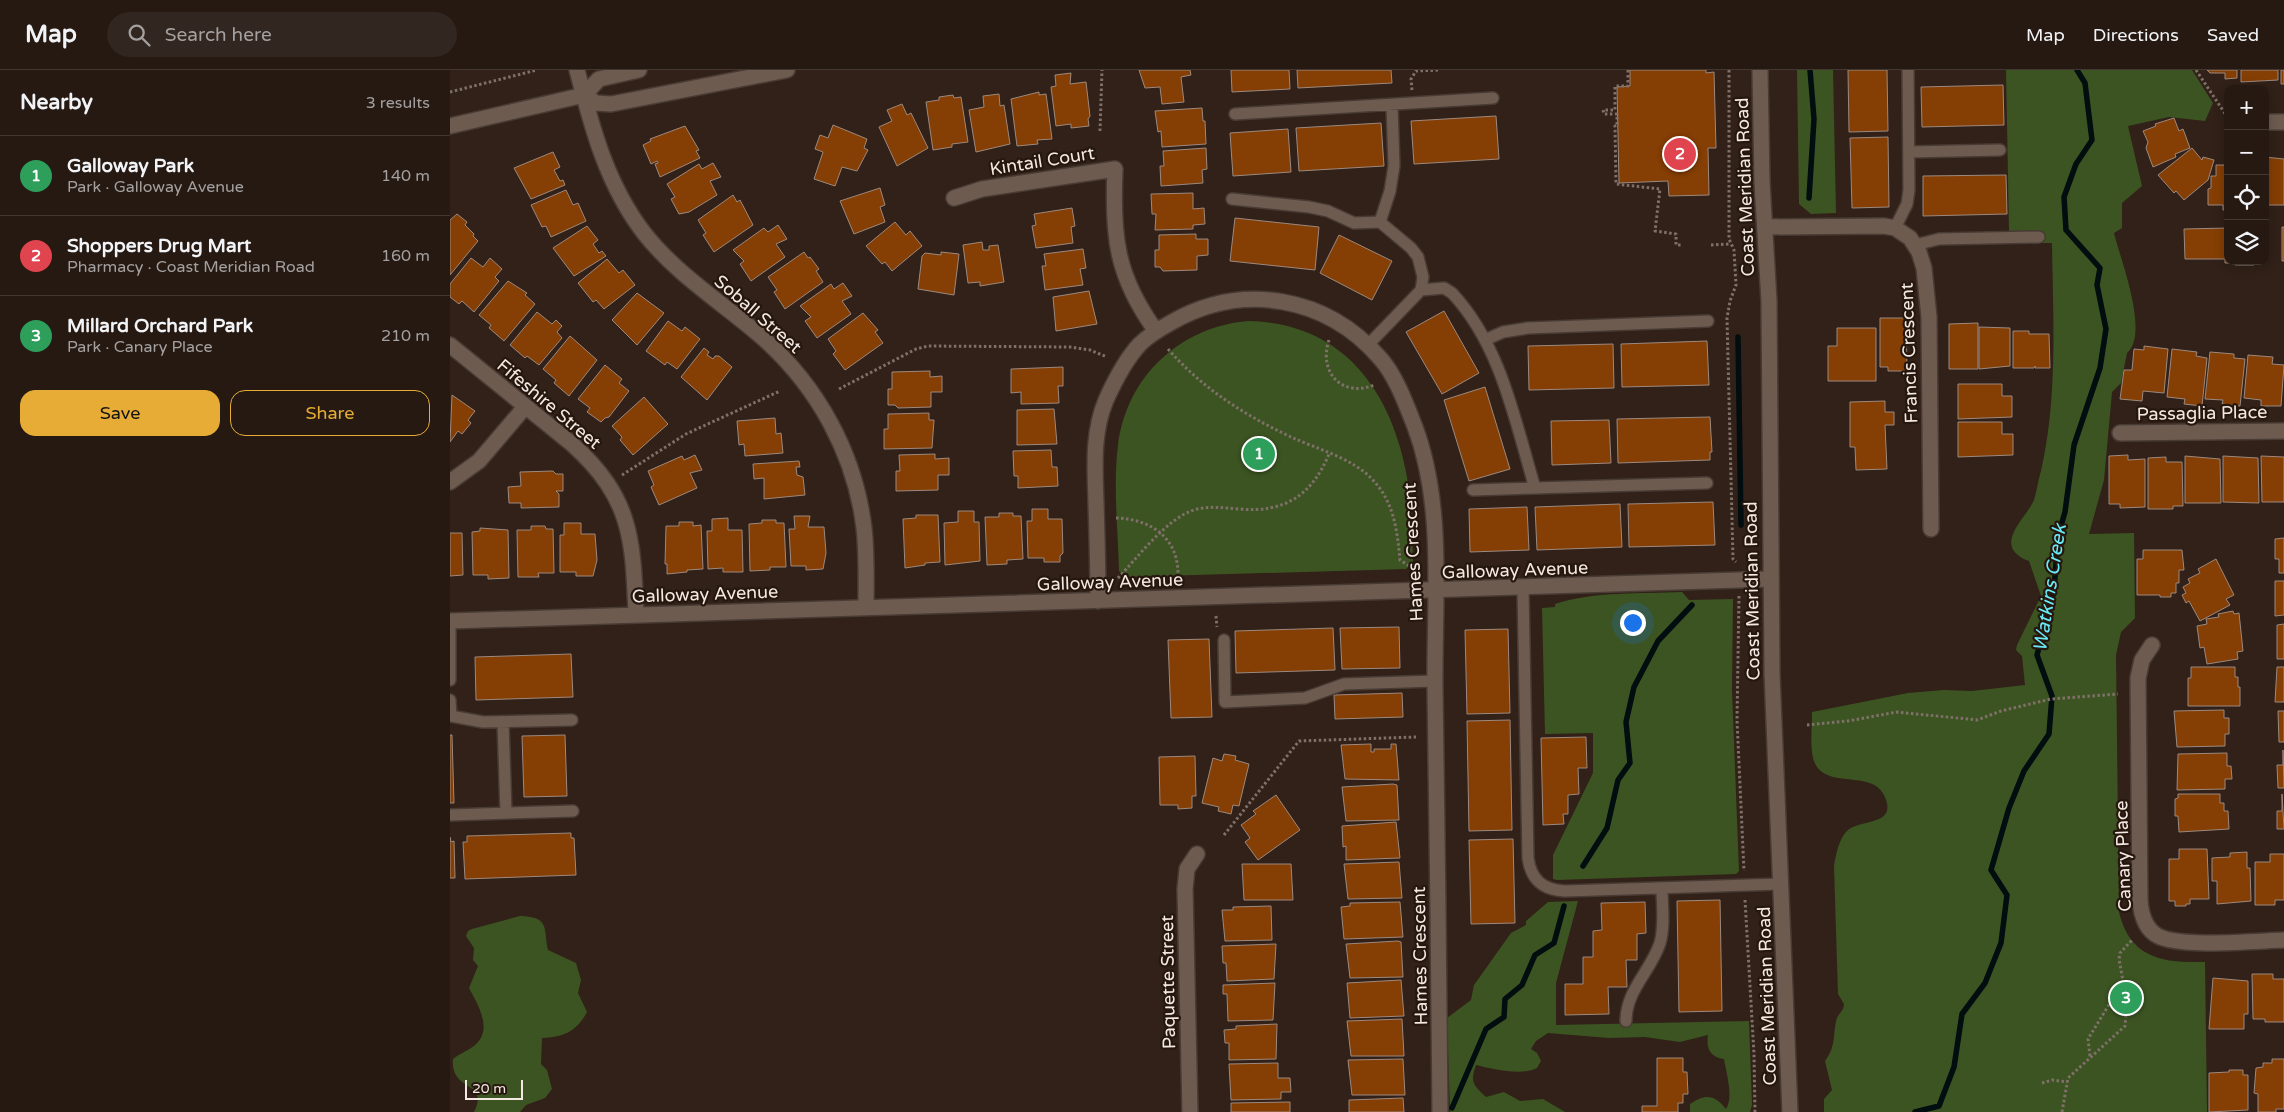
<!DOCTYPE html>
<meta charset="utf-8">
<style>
:root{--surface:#251912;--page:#312620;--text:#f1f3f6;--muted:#a3a09f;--line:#423832;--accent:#e7ac36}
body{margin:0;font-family:"Varela Round",sans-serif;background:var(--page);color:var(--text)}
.controls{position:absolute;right:15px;top:15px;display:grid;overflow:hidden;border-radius:10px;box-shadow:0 2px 12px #0003}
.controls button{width:45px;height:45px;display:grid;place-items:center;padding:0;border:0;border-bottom:1px solid var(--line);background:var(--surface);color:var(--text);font:25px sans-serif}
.scale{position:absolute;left:15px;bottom:12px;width:58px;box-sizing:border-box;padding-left:5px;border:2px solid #f4e9e2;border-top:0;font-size:14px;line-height:18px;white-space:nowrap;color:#f4e9e2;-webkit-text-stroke:4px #26170e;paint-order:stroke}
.you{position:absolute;left:1182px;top:552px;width:18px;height:18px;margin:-12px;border:4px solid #fff;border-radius:50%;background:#1a73e8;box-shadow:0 0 0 8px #1a73e833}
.badge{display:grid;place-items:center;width:32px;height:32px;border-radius:50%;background:var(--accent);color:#fff;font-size:16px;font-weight:700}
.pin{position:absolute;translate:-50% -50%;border:2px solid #fff;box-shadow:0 1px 5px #0006}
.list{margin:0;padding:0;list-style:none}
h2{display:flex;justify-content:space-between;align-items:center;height:65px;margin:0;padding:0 20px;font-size:21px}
h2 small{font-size:16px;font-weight:400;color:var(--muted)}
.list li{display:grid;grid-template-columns:32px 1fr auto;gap:15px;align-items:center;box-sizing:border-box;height:80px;padding:0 20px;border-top:1px solid var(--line)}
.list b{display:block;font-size:19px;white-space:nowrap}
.list p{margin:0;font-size:16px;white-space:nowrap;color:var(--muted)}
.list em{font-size:16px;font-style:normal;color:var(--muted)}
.actions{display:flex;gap:10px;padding:15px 20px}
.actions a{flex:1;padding:11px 0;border:1px solid var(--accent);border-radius:15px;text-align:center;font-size:18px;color:var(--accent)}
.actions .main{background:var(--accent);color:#111}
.icon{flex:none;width:28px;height:28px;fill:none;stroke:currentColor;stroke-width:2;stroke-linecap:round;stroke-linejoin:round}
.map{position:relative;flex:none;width:1834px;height:1042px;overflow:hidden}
header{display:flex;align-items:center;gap:30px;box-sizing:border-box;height:70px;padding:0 25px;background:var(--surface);border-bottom:1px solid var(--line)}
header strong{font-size:24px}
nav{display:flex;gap:28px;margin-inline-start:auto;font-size:18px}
.search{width:350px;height:45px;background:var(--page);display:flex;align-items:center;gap:12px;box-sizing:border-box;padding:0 18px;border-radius:28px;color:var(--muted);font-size:19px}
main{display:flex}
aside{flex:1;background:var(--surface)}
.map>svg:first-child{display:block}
</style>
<header>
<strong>Map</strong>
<div class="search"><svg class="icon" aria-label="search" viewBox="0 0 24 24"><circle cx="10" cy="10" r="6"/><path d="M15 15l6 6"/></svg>Search here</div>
<nav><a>Map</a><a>Directions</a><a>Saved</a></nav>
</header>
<main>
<aside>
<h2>Nearby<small>3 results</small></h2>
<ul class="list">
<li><span class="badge" style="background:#2e9e5b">1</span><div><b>Galloway Park</b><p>Park · Galloway Avenue</p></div><em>140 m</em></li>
<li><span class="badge" style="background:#e0444e">2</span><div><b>Shoppers Drug Mart</b><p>Pharmacy · Coast Meridian Road</p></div><em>160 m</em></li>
<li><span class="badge" style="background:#2e9e5b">3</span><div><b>Millard Orchard Park</b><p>Park · Canary Place</p></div><em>210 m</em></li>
</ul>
<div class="actions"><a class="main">Save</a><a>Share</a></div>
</aside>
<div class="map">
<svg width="1834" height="1042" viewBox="0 0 1834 1042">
<rect width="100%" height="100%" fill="#312118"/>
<path fill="#3c5422" d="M1347,0H1383L1386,143L1361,144L1349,134Z
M1506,0H1742L1763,33L1755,51L1719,47L1678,56L1692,116L1672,133V158L1664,163C1670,188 1700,264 1677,283L1671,313L1662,322L1654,410L1639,464L1684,463L1685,548L1671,562L1666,585L1669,842C1680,889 1714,893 1755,892L1757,1042H1374V1029L1382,1020L1375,991C1387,975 1382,965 1387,948C1389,943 1394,940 1394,934L1388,924L1384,796C1386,784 1389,768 1398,760C1411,749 1449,756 1434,725C1421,698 1372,722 1363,688C1360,674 1362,656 1362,642L1458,623L1494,620L1522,621L1575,615L1572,586L1566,580L1567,575L1591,526L1579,491C1540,476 1576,449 1584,430C1587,421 1588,410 1591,401C1608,326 1603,249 1602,173H1591V161H1559L1556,0Z
M798,251C905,253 951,338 961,434C963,453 962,473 963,492L956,499L676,507L669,501C668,460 663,416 668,375C677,306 730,257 798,251Z
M1232,522L1239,530L1283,529L1282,620L1289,801L1286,804L1107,810L1103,809V785L1143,703V663L1095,664L1092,538L1105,537V534C1145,521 1191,524 1232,522Z
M1128,831L1106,913V955L1299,951L1302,1035L1300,1042H1240V1034C1255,1024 1264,1024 1276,1039C1284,1027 1276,1002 1274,989C1260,987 1256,979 1258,965L1230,972L1195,967L1159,968L1098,963L1086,971L1081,979L1087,983L1091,991L1087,998C1072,1006 1042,999 1026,995C1020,1012 1023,1015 1036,1027L1054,1022L1070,1031L1093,1029L1115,1042H1000L997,948L1021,930L1024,915L1061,863L1076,855V851L1098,832Z
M70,846C101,847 93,859 98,880L126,893L131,910L128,923L137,942C126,962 114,967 92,968L91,994L97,1000L102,1019L95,1028L76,1035L70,1042H24C40,1010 0,1023 3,989C9,984 17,981 24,976C44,960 28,935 19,918L28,896L23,890L24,878L16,866L18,861L22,859Z"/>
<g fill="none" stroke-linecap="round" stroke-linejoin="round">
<path stroke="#010d0f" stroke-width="5.5" d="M1359,128L1364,49L1360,0
M1288,267L1291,455
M1133,796L1157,758L1168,710L1180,693L1176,652L1184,617L1208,571L1242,535
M1002,1038L1036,959L1054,947L1055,929L1072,915L1085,885L1104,873L1114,836
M1465,1042L1489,1036L1504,997L1512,944L1535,913L1551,873L1557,825L1541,800L1559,738L1574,701L1599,664L1602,626L1587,585L1604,521L1608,466L1615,442L1624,375L1650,298L1656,259L1647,215L1650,198L1616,160L1614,127L1626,94L1642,70L1635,13L1627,0"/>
</g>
<path fill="#853e04" stroke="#9d897e" d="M689,0H740L741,5L731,7L734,32L712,34L710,17L695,18Z
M781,0H839L840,19L782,22Z
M847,0H941L942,13L848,18Z
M1180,0H1256V3L1264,2L1266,78H1258L1259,125L1219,126L1218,111L1169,113L1167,17L1180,16Z
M1398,0H1437L1438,61L1399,62Z
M1757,0H1787V8L1775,9V3H1760Z
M1791,0H1828V10L1791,12Z
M1831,0H1834V14H1831Z
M621,3L620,14L636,12L640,46L638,49L639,56L621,58V54L606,56L601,17L606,16L605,5Z
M1553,15L1554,55L1472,57L1471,17Z
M589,22V25L596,24L602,69L587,70L588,74L567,76L561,29Z
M549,24L550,36L554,35L560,74L526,82L519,40L534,37L533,26Z
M503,25L504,28L511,27L518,72L502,74V77L483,80L476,32L489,30V27Z
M452,34L457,45L461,43L478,78L447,96L429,57L442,51L437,40Z
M752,38L753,51H755L756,74L712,77L711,61L708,62L705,41Z
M1046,46L1049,89L964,94L961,51Z
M1724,48L1729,61L1733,59L1740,78L1725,84L1726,87L1703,97L1696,78L1698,72L1693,61L1706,56L1705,54Z
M931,53L934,96L849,101L846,58Z
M383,55L417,69L414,78L418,80L407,101L392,97L385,116L364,109L373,82L365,79L370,65L378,68Z
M235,56L249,80L246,81L250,88L210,107L205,94L208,93L207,91L201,94L193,75L201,71L200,69Z
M838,59L841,102L783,106L780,63Z
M1438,67L1439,137L1402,138L1400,68Z
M756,78L757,99L752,100L753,113L711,116L710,96H714L713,81Z
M1742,78L1752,90L1753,87L1764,90L1758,110L1734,130L1726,121L1724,123L1708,105Z
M103,82L110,97L104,100L110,111L113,110L115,115L81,129L64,98Z
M1815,87L1834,89V135H1815Z
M263,93L271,107L260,111L267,125L239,142L229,144L221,129L225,127L217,114L249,94L252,99Z
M1766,95H1778V140H1773V135H1758V119L1761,118V106H1766Z
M1556,105L1557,144L1473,146V106Z
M430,118L435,135L430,137L435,152L404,164L390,131Z
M116,120L123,135L128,133L136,151L101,167L96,156L92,157L81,135Z
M743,123V139L754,138L755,154L743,155V159L705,160L706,144H702L701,124Z
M283,125L287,132L290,130L303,155L264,182L253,165L256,163L248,150Z
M622,138L625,156L621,157L623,173L586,178L582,156L586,155L584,144Z
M7,144L17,152L15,155L24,164L23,166L28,171L0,205V150Z
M785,148L869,157L865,200L780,191Z
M445,152L456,165L460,161L472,176L442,201L435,192L432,194L416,176Z
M328,155L337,169L326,174L335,187L301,211L290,194L294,191L283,180L314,158L318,162Z
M137,156L148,170L143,174L149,183L152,181L156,186L124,206L103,178Z
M1832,157H1834V191H1832Z
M1778,158V191H1804V195H1785V193H1775V189H1735L1734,159Z
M746,164V169H758V185L747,186V200L713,201L710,197H705V180H709V165Z
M889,165L942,191L922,230L870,203Z
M532,172L533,180H539V176L548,175L554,212L530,216V212L518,213L513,175Z
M633,179L636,198L630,199L633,215L595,220L592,196H596L594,184Z
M354,182L358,188L360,187L369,199L366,201L373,212L335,239L324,222L327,220L318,207Z
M491,182L509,184L504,225L468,219L472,186L475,183L491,185Z
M21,188L33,197L40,188L52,199L45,207L49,211L24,242L12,231L9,234L0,227V214Z
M157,189L169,203L173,200L185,215L154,239L146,230L143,232L128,213Z
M58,211L77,223L75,225L85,234L54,271L39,258L41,255L29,245Z
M393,213L402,226L392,231L401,244L367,268L355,251L361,247L350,236L381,214L384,219Z
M639,221L647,254L606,261L603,227Z
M187,223L214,243L187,275L162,250Z
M994,241L1029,303L992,324L956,262Z
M87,242L102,254L106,250L112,256L107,262L112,268L89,295L77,286L75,288L60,275Z
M413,243L428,260L425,262L433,273L395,300L383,284L386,281L378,269Z
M1430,248H1456L1457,301H1438V297H1430Z
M218,251L232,261L235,257L250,269L227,299L217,292L215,295L196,281Z
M1528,253V299H1499V254Z
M1529,257L1560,258V296L1529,299Z
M1387,258H1426V311H1378V276H1387Z
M1563,261H1579V264H1599L1600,298H1585V296L1584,298H1563Z
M120,266L147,290L119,326L104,313L106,310L93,299Z
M1257,271L1259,315L1172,317L1171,274Z
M1163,274L1164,318L1079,320L1078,276Z
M1694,276L1718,279L1714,323L1693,321L1692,331L1670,329L1674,300H1682L1684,279L1694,280Z
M254,278L259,282L257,285L263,289L265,286H269L282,297L257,330L231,307Z
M1722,279L1747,282L1746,286L1757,288L1752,336L1734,334L1735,329L1717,327Z
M1760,282L1784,284V288L1795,289L1790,336L1772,334L1773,330L1755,329Z
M1798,285L1823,287L1822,294L1834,295L1831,336H1811V330L1794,328Z
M155,295L172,309L169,313L179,321L159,347L155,348L151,352L137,342L140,338L128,329Z
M613,297V316H608L609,333L571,334V322L561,323V299Z
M480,301V307L492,306V322H481V337L448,338L445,335H438V319H442V302Z
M1508,314H1552V326H1562V347L1508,349Z
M1035,317L1060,399L1019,411L994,330Z
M2,325L25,341L18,350L21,353L12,364L8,361L0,372Z
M194,327L218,354L183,385L170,370L172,367L162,356Z
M1435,331V342H1444V355H1435L1437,399L1406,400L1405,377H1400V332Z
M604,339L607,374L567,375V340Z
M479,343V350H484L482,378L434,379V359H438V344Z
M1260,347L1262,382H1260V390L1168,393L1167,349Z
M325,348L326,364L331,363L333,383L295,386L294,374L289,375L287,351Z
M1159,350L1161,393L1102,395L1101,351Z
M1508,352H1552V364H1563V385L1508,387Z
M601,380L602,397H607L608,416L568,418V406H564L563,381Z
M485,384V389L499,388V405H488V420L446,421V401H450L449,385Z
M245,385L252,400L240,403L247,418L209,435L201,417L204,415L198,401L232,386L234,390Z
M1678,385V390L1695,389V437L1670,438V434H1659V386Z
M1735,386L1770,389L1771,433H1735Z
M1773,386L1808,388L1809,433L1773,432Z
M1811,386L1834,387V432H1812Z
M1716,387V392H1732L1733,436H1723V439H1698V388Z
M349,391L350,397H346L347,405L353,407L355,425L314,429V408L304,409L303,394Z
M103,401L106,404H113V421H106L109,424V437L71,438V433H59L58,417L71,416L70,402Z
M1263,432L1265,475L1179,477L1178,434Z
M1170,434L1172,477L1087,480L1085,437Z
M1077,437L1079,480L1020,482L1019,439Z
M582,439H598V449H612L613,483L610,486V492H594V488H578L577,451H582Z
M508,441H524V452H529L530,491L495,495L494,453L508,452Z
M549,443H563V446H571L573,489L557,490V494L537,495L535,447H549Z
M466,445H488L490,492L475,493V495L455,498L453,449L466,448Z
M344,446H360L358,457H374L376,483L373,499L356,500V496H341L339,459H345Z
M278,448V460H292L293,502H273V498L258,499L257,461H262V449Z
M312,450H326V453H334L336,497H320V500L300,501L299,454L312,453Z
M229,452H243V456L251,455L253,499L237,500V502L217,504V494H215L216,456H229Z
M114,453H131V464H145L147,490L143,506H126V502H110V465H114Z
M81,456H95L96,459H103L104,503H88L89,507H68L67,460H81Z
M30,458L58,460L59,508L38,509V505H23L22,462L30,461Z
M0,463H12L13,505L0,506Z
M1834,468V503H1829V489H1825V469Z
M1693,480H1732L1734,500H1729V513H1726V523H1721V527H1710V525H1687V489H1693Z
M1766,489L1784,525L1776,529L1780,535L1750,551L1739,531L1736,533L1732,525L1736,523L1733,517L1740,513L1738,509L1750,503L1748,499Z
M1825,511H1834V545L1825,546Z
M1783,541L1784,544L1789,543L1793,581L1787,582L1788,589L1757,594L1754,577L1750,578L1747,556L1757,554L1756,549L1769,547L1768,544Z
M1834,554V589H1827V555Z
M949,557L950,598L892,599L890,558Z
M883,558L885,600L786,603L785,561Z
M1058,559L1060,643L1017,644L1015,560Z
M759,569L762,647L721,648L718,570Z
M121,584L123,627L26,630L25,587Z
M1741,597H1785V607H1788V617H1790V636H1738V608H1741Z
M1827,597H1834V632H1825Z
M952,623L953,647L885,649L884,625Z
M1774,640V648H1779V664H1775V676L1727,677L1724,641Z
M1828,641H1834V672H1829Z
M1060,650L1062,760L1019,761L1017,651Z
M0,665H2L4,733H0Z
M115,665L117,726L74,727L72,666Z
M1136,667L1137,698H1128L1129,724L1118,725V744H1113L1114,754L1093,755L1091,668Z
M921,674V682H924V679H941V674H946L949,710L895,709L891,675Z
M1833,680L1834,718H1828L1827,695H1833Z
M1777,683V696H1781L1782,709H1775V719L1727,720L1728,684Z
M774,684L786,686L785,690L799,694L789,736L783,735L781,744L768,741L769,737L752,733L763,688L772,691Z
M745,686L746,726H742V738L728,739V735H710L709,687Z
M943,714L947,715L949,750L896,751L892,717Z
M1728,724H1770V733H1774V741H1778L1779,759L1729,762L1728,746H1725V729L1728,728Z
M1832,724L1834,759H1827V741H1832Z
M826,725L850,760L808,790L795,772L800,768L791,755L806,744L803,741Z
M946,752L950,788L896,790V776L893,777L892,756Z
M121,763V768H124L126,805L15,809L13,772H17V766Z
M0,767L1,772L4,771L5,808H0Z
M1063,769L1065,853L1021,854L1019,770Z
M1729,779H1757L1759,829H1740V834H1736V836H1725V831H1719V789H1729Z
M1797,782V798H1800L1801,831L1767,834V811H1762V788L1780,787V783Z
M1820,784H1834V830H1825V835H1805V792H1820Z
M949,792L952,828L898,829L894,794Z
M792,794H841L843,830H794Z
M1270,830L1272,941L1229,942L1227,831Z
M950,832L953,867L894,869L891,837L900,836V833Z
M1195,832L1196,863L1187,864V890H1176L1177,917H1158L1159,944L1115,945V914H1133V887H1143V861L1152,860L1151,833Z
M821,836L822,870L775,871L772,840H783V837Z
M948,871L951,872L953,907L900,908L896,874Z
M826,874L824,909L777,911L776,893H773L772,876Z
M1802,904H1823V909H1834V952H1815V949H1803Z
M1763,908L1798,911V944H1794V959H1759Z
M951,910L954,946L900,948L897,913Z
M825,913L823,950L778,951L777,924H773V915Z
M952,949L954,986H901L897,951Z
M827,954L826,989L779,990V973H775L774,960L786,959V956Z
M1207,988H1233V1002H1237L1238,1024H1233V1033H1228V1042H1192V1036H1207Z
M953,989L955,1025H902L898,990Z
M1822,989H1834V1039H1826V1042H1808V1024L1804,1023L1806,998L1813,997V993H1822Z
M828,993V1008H840L841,1022H831V1029L781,1030L779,994Z
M1779,1000H1793V1005H1798V1040L1759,1042V1003L1779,1002Z
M953,1028L954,1042H899V1030Z
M840,1032V1042H781V1033Z"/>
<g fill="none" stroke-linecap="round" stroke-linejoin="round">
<g stroke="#483b34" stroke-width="14">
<path id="lane" d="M785,44L1043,28
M1459,82L1550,80
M782,129L859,137L878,141L904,153L930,152L961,178L968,187L973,207L971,220L994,218L1002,223C1051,275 1065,351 1085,418L1257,413
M930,152L940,121L944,96L942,35
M1445,158L1457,134L1459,120L1458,0
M1465,175L1489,169L1589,167
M1035,270L1053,262L1078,258L1258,251
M917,276L971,220
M1023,420L1085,418
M1073,519L1078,788C1081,810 1093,820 1115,821L1332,814
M0,558V610
M774,570L775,632L855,628L894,614L985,611
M0,630L1,646
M0,646L33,652L122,650
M53,652L56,743
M0,745L123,741
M1176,951C1176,920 1201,901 1210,873C1215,856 1212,835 1212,818"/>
</g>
<g stroke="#483b34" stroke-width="18">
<path id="street" d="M1815,52H1834
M504,128L532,119L665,99C662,166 666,206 706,261
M1315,157L1434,156L1445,158L1460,168L1469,182L1474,198L1479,247L1481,459
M0,275L122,374C182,428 183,469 186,545
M1670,363L1834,361
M0,412L29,391L75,337
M648,531C648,498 647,465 646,433C645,398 642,363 656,330C665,310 675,290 690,274C699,265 711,258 722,252C793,212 876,226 930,288C946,306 956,334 965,357C995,437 984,533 985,617C987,759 989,900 990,1042
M0,551L1321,509
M1702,575L1692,590L1688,608L1690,830C1691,844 1695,859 1708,866C1731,878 1805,871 1834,870
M740,1042L735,819L737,799L747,784"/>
</g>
<g stroke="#483b34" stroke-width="18">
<path id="secondary" d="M127,0C142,58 157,115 194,163C228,206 273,233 313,268C368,317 405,384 414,458C417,484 416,511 416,537
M1310,0L1312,112L1319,231L1322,604L1340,1042
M134,25L146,33L161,34L337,0
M0,56L134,25L149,9L189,0"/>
</g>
<path stroke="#7f7169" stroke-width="3" stroke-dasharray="2.5 2.5" stroke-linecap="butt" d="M1178,0V16H1165V40H1153L1154,44H1167V56H1165L1166,114L1210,119L1205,161L1226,164V175H1232
M1279,0V169L1284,180L1286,215L1280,231L1277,248L1283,489L1286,492
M1746,0L1778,48
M962,20L961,9L966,1L990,0
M0,22L87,0
M650,61L652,0
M1261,175L1280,174
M879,270C868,302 892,328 924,315
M718,279C752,318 794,345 841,367C867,379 902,388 922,409C944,432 947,459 950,490L964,499
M389,319L466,279L478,276L620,277L640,280L657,287
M172,405L236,364L330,321
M666,448C701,449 729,468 728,506
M668,508C687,488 715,451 741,441C757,435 773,438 790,439C835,443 862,425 879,384
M1289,526L1287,650L1294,801
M766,546L767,557
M1357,655L1398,651L1447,642L1527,650L1551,641L1601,629L1668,624
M774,765L849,671L966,667
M1295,830L1304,984L1305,1042
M1640,986L1638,969L1660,933H1677
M1592,1013L1602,1010L1617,1012
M1612,1042L1618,1008L1675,956L1677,933L1669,889L1670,883L1683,869"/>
<use href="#lane" stroke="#6d5b50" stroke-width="11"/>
<use href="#street" stroke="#6d5b50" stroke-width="15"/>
<use href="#secondary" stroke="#6d5b50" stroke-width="15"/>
</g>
<g text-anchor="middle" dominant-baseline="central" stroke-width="4.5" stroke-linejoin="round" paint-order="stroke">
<g font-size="18" fill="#f4e9e2" stroke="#26170e">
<text transform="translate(592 91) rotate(-9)">Kintail Court</text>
<text transform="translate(1295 117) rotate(-92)">Coast Meridian Road</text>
<text transform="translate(308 244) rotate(41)">Soball Street</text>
<text transform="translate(1459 283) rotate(-92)">Francis Crescent</text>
<text transform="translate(99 334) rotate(40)">Fifeshire Street</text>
<text transform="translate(1752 343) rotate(-1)">Passaglia Place</text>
<text transform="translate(963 482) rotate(-93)">Hames Crescent</text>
<text transform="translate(1065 500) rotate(-2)">Galloway Avenue</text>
<text transform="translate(660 512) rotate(-2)">Galloway Avenue</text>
<text transform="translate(1302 521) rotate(-91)">Coast Meridian Road</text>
<text transform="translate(255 524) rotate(-2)">Galloway Avenue</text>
<text transform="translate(1673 786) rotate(-92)">Canary Place</text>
<text transform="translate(970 886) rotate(-91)">Hames Crescent</text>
<text transform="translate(718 912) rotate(-91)">Paquette Street</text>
<text transform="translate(1317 926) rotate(-92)">Coast Meridian Road</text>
</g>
<g font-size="19" font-style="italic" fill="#69ecf9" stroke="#26170e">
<text transform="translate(1600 518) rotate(-81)">Watkins Creek</text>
</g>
</g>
</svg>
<div class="controls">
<button>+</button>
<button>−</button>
<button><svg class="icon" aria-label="locate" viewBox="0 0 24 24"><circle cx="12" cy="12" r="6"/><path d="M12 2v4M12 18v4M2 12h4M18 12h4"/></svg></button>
<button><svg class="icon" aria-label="layers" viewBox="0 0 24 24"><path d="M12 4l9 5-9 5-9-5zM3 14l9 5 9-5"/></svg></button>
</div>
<div class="scale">20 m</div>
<div class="you"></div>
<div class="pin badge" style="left:809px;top:384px;background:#2e9e5b">1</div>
<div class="pin badge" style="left:1230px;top:84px;background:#e0444e">2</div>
<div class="pin badge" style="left:1676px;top:928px;background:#2e9e5b">3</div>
</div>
</main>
